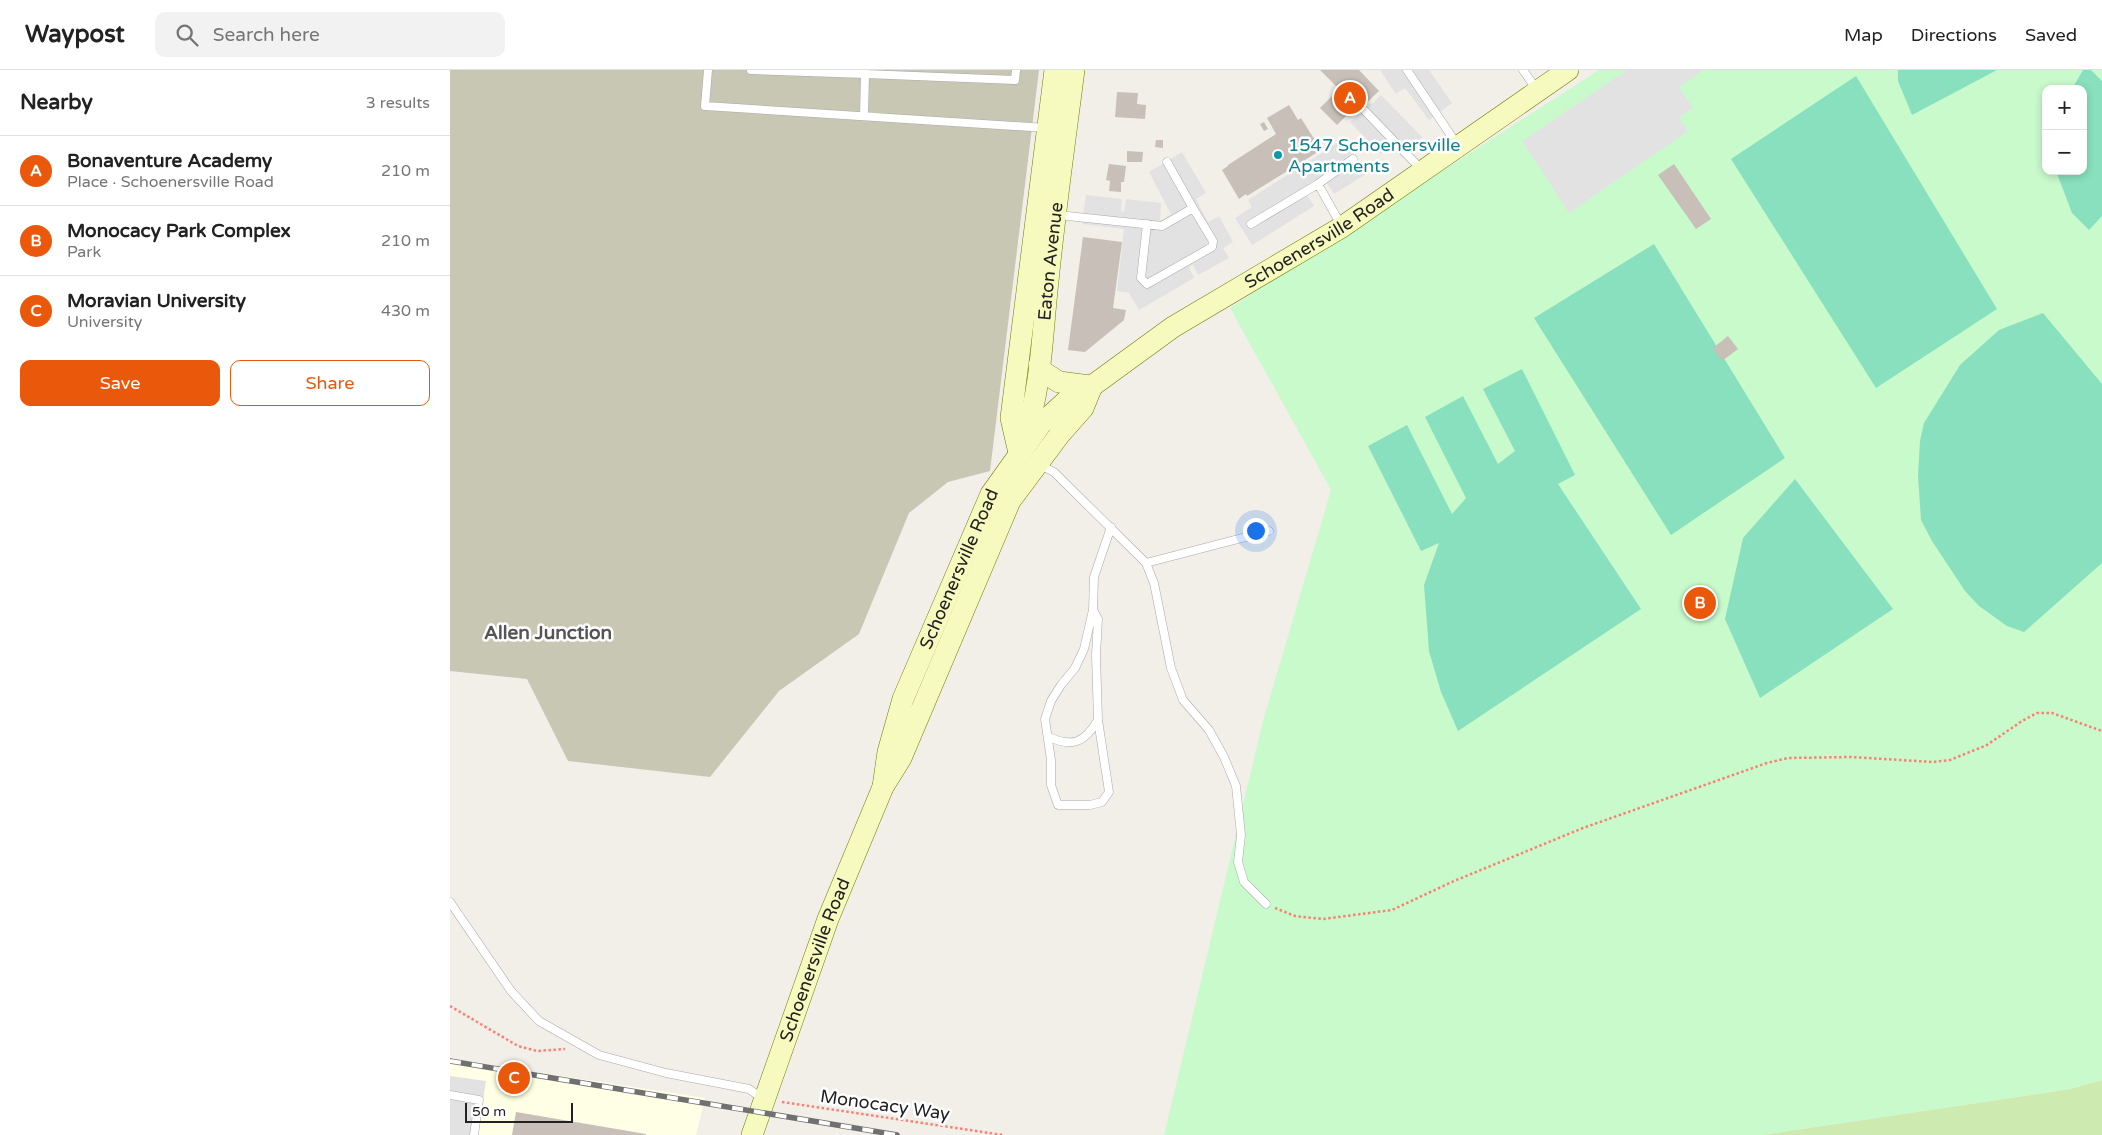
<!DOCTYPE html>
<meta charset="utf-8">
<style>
:root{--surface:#fff;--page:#f2f2f2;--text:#222;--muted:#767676;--line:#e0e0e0;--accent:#ea580c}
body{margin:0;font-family:"Varela Round",sans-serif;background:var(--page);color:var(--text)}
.controls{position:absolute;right:15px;top:15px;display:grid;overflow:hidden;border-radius:10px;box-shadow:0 2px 8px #0003}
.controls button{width:45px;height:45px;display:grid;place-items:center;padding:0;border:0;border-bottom:1px solid var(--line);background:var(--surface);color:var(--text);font:25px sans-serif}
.scale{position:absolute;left:15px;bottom:12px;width:108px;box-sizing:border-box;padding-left:5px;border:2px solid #222;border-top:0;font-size:14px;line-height:18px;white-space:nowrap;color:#222;-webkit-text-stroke:4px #fff;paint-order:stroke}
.you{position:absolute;left:805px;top:460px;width:18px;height:18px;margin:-12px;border:4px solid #fff;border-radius:50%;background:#1a73e8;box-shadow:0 0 0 8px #1a73e833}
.badge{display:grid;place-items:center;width:32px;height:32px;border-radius:50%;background:var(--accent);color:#fff;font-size:16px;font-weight:700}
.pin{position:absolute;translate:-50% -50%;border:2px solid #fff;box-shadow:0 1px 5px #0006}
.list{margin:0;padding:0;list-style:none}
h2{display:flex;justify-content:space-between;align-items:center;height:65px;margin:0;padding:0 20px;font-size:21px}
h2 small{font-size:16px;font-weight:400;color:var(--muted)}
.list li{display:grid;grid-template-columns:32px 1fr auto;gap:15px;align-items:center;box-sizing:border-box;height:70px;padding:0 20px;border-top:1px solid var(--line)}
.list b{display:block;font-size:19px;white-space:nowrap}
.list p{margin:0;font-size:16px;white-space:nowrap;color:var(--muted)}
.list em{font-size:16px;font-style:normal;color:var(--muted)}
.actions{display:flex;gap:10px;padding:15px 20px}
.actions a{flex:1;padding:11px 0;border:1px solid var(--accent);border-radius:10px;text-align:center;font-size:18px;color:var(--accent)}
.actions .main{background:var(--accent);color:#fff}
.icon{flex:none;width:28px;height:28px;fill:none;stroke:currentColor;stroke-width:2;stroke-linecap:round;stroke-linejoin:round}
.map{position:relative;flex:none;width:1652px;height:1065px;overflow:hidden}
header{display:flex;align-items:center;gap:30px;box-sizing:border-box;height:70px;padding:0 25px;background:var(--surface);border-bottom:1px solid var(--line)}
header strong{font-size:24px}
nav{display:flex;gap:28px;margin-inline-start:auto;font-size:18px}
.search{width:350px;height:45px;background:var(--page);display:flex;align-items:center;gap:12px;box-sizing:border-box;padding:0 18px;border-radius:10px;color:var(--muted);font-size:19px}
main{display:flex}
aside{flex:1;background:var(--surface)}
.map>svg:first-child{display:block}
</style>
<header>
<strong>Waypost</strong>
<div class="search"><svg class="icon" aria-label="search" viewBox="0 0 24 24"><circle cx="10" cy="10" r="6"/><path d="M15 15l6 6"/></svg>Search here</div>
<nav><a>Map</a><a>Directions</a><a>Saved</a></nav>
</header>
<main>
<aside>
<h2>Nearby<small>3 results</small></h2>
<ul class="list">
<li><span class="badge">A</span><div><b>Bonaventure Academy</b><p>Place · Schoenersville Road</p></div><em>210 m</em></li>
<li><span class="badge">B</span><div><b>Monocacy Park Complex</b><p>Park</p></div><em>210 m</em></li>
<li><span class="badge">C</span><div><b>Moravian University</b><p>University</p></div><em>430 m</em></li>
</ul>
<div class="actions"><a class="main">Save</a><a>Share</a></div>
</aside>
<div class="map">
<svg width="1652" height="1065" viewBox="0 0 1652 1065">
<rect width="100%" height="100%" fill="#f2efe9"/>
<path fill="#ffffe5" d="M0,989L255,1028L246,1065H0Z"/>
<path fill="#c7c7b4" d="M0,0H589L540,401L498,412L459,443L409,564L329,621L260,707L118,691L77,609L0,601Z"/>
<path fill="#cdebb0" d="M1652,1010V1065H1312L1620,1019Z"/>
<path fill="#c8facc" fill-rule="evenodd" d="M1149,0H1652V1010L1620,1019L1312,1065H714L814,647L881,420L780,238ZM1596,19H1633V101H1596Z"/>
<path fill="#88e0be" d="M1448,0H1547L1462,45L1448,11Z
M1633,0H1641L1652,11V146L1639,160L1622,143L1606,101H1633V19H1622Z
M1406,6L1547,239L1426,318L1281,89Z
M1204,174L1335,388L1221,465L1084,248Z
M1593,243L1652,314V493L1574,562L1557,556L1529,536L1515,521L1482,471L1471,450L1468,406L1470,371L1474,353L1510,295L1549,260Z
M1072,299L1125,405L1108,414L1191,539L1008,661L991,622L979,581L974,515L989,473L971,481L918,376L957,355L1002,444L1016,428L975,347L1013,326L1048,394L1065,381L1033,319Z
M1345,409L1443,539L1310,628L1275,549L1293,468Z"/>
<path fill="#e2e2e2" d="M930,0H979L1002,33L979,50L955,18L946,24Z
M1177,0H1253L1229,17L1243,38L1229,48L1238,61L1119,143L1072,71Z
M931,25L972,67L952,87L941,76L931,84L900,52L920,33L922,34Z
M894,69L916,104L884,124L877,113L857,125L864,136L802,175L785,148L802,137L798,130Z
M732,82L756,123L746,129L758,152L769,146L783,172L773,178L779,188L748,205L743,195L739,197L744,208L689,240L679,223L667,221L674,159L632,154L636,125L672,129L671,141L674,142L676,129L711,133L710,149L712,150L721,144L699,102Z
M0,1006L36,1011L28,1065H0Z"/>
<path fill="#c7bfb8" d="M870,0H909L929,21L909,40L906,36L887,55L870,38L889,19Z
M667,22L688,23L687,34L696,35L695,49L665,47Z
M839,35L848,50L851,48L871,80L797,126L796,124L789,129L772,100L778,96V95L826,64L817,48Z
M814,52L818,59L814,61L810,54Z
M706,70H713V78L705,77Z
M677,81L693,82L692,92H677Z
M659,94L676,96L674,112H671V122L659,121L660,111L656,110Z
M1224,94L1261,149L1246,159L1208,105Z
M633,167L672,172L663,238L676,240L674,250L635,282L618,280Z
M1278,266L1288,279L1272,291L1263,278Z
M66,1042L196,1064V1065H62Z"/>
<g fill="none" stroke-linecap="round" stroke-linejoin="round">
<g stroke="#a9a9a9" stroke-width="9">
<path id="lane" d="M258,0L255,36L597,58
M301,0L415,4L414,45
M415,0V4L565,10L566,0
M957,0L1008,76
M1073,0L1087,20
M915,41L972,100
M868,114L903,89
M608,145L712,156L743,138L717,92
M697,154L691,208L697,214L762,177L763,171L743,138
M801,154L868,114L891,155
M590,395L604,402L696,493L704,513L721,598L733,630L759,660L774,687L786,716L791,765L788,792L794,812L816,834
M696,493L819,461
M643,540L648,549L646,585L648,650L659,722L652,732L640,735H608L601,715V690L595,649L601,631L611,615L625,598L634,579L643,540L644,507L661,457
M599,667C623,678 635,672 648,650
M0,832L61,921L89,951L149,985L216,1003L299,1019L313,1029
M0,1025L29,1030L24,1065"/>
</g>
<g stroke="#707d05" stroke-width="22">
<g id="secondary">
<path d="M589,295L590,300L609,312L640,316"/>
<path id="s1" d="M574,368C592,318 592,263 598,211C605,140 615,70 624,0"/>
<path d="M569,383L561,348L605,0"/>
<path id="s2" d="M433,717L438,682L453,629L541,424L591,354L624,324L642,316L723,257L892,157L1118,0"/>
<path id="s3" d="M302,1065L378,849L433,717L451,688L560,431L610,364L633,338L642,316"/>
</g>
</g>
<path stroke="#fa8072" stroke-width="2.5" stroke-dasharray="2.5 2.5" stroke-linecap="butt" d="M825,838L845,846L873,849L942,840L1004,811L1133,758L1317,693L1338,688L1401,687L1483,692L1500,690L1537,675L1572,651L1587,643H1602L1652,661
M0,936L68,976L87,981L115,979
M332,1032L553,1065"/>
<use href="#lane" stroke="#fff" stroke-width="8"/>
<use href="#secondary" stroke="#f7fabf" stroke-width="21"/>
<g stroke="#707070" stroke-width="5.5">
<path id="rail" d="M0,991L447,1065"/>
</g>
<use href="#rail" stroke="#fff" stroke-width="4" stroke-dasharray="11" stroke-linecap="butt"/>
</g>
<circle fill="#0f9aa8" stroke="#fff" stroke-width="2" cx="828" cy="85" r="5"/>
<g text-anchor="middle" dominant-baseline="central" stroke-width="5" stroke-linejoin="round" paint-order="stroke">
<g font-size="18" fill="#0d838f" stroke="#fff" text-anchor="start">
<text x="838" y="75">1547 Schoenersville<tspan x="838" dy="21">Apartments</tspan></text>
</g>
<g font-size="18" fill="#222" stroke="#fff">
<text stroke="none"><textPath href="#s2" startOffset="735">Schoenersville Road</textPath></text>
<text stroke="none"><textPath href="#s1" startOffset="179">Eaton Avenue</textPath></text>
<text stroke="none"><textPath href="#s2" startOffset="232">Schoenersville Road</textPath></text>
<text stroke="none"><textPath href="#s3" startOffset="186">Schoenersville Road</textPath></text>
<text transform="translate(435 1035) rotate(8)">Monocacy Way</text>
</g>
<g font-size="19" font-weight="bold" fill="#555" stroke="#fff">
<text x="98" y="563">Allen Junction</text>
</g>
</g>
</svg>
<div class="controls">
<button>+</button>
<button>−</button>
</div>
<div class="scale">50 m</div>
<div class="you"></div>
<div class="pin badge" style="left:900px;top:28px">A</div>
<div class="pin badge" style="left:1250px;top:533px">B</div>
<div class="pin badge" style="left:64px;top:1008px">C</div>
</div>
</main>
